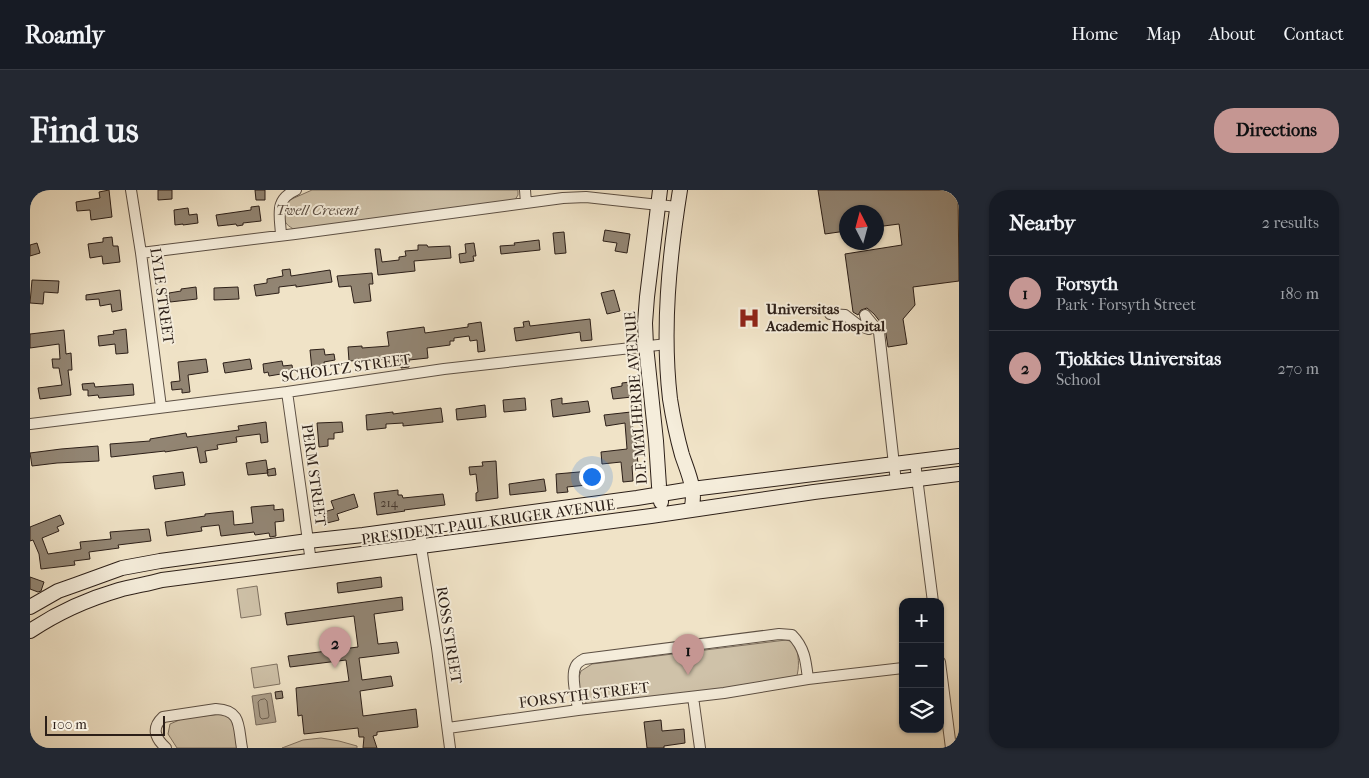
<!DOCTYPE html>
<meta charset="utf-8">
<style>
:root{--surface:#171b24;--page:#242831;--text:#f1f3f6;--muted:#9ea1a6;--line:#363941;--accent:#c59692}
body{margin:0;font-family:"IM FELL French Canon",serif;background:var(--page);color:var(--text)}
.controls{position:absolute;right:15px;bottom:15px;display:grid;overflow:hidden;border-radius:10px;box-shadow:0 1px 4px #0004}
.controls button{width:45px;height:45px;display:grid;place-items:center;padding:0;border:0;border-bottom:1px solid var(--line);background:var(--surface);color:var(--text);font:25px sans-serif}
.compass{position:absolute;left:809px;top:15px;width:45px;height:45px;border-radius:50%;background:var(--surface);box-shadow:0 1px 4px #0004;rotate:354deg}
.scale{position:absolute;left:15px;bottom:12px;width:120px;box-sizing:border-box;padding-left:5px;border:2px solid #2c1f18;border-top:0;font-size:14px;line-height:18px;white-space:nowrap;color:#2c1f18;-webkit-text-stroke:4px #f5eddb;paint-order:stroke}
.you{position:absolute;left:561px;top:286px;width:18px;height:18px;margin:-12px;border:4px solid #fff;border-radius:50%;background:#1a73e8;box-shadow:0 0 0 8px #1a73e833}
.badge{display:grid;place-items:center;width:32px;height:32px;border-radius:50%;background:var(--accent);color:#111;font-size:16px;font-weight:700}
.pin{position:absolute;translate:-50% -41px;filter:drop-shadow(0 1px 2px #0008)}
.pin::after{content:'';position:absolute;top:26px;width:18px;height:15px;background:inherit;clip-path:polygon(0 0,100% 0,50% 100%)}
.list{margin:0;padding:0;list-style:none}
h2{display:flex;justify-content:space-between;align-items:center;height:65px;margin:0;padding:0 20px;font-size:21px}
h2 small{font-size:16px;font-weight:400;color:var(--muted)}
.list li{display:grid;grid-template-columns:32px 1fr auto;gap:15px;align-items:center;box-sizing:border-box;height:75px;padding:0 20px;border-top:1px solid var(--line)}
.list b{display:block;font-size:19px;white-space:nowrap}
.list p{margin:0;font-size:16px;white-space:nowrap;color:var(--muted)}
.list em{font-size:16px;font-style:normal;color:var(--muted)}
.icon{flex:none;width:28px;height:28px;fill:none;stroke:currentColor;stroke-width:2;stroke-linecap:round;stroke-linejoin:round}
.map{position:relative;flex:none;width:929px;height:558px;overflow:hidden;border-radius:20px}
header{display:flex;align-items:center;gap:30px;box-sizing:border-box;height:70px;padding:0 25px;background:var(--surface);border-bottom:1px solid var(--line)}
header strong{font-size:24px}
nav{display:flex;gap:28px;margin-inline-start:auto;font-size:18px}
.intro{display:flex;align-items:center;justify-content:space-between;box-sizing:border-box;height:120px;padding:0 30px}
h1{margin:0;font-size:35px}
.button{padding:12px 22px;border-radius:20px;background:var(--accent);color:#111;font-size:18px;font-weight:700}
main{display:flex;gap:30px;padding:0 30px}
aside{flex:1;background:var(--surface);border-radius:20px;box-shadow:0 1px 4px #0004}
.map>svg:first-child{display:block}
</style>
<header>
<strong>Roamly</strong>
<nav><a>Home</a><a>Map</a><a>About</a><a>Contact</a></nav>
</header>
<div class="intro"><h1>Find us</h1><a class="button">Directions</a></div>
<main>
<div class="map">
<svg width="929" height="558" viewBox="0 0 929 558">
<rect width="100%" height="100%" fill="#f0e3c7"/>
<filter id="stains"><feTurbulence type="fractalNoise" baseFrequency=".004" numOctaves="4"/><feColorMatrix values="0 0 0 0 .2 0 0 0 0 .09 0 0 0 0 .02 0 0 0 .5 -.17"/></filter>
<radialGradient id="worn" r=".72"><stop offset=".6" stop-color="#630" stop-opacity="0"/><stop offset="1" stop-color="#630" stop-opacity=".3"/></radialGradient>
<path fill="#cfc2a9" stroke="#7e7060" d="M282,0H488V5L483,13L271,43C253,34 252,32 255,12Z
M227,396L231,425L211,428L207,399Z
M756,450L764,452C769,464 770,477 766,489L755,493L558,515L552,508L548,490L551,481L562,474Z
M247,474L250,494L224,498L221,478Z
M192,524L203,529L208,558H147L138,544L140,534L154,528Z
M291,548L309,551L327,556V558H252L273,550Z"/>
<path fill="#ada08c" stroke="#796c5e" d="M241,503L246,532L226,535L222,506Z"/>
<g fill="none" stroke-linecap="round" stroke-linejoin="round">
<path stroke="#6c6052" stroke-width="1" d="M235,509L237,511L239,526L238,528L232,529L230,527L228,512L230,510Z"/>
</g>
<path fill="#928573" stroke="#2c1f18" d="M79,0L82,27L61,30L60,20L47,21L46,12L70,8L69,2Z
M128,0H142V9L128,10Z
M225,0H235V10H226Z
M788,0H928L929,91L883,97L885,115L873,129L877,154L858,157L855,138L844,124L837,118L831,120L828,125L823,122L815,64L872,55L869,34L846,37V22H816V41L795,44Z
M229,16L231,31L213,33V35L207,36L206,34L188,36L186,25L221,20V17Z
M158,18L159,25L167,24L168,33L153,35V34L145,35L144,20Z
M575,40L600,44L597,63L585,61L587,53L573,51Z
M534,42L536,63L525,64L523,43Z
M82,47L83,56H88L90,72L73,74L72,66L60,68L58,54L73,52V48Z
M509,50L510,60L471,64L470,56L485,55L484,53Z
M7,53L10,63L0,66V55Z
M444,53L446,66H443L444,71L430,73L429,64L436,63L435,54Z
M388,55H397L398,57L420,56L421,68L384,71L385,81L348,85L345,59H350L352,72L369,70V67L376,66L375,61L388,60Z
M260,79L261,86L300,80L302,92L266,97V95L249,97V103L226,106L224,95L237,93V89L253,86L252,80Z
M342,83L343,94H339L341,111L324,113L321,96L309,97L307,86Z
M2,90L29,91L28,103L14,102L13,114L0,113Z
M166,97L167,109L140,112L139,103L151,101V99Z
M208,97L209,109L184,110V98Z
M90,100L92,120L82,122L81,114L70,116L69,109L56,110V105Z
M584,100L590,121L577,124L571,103Z
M560,129L562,150L551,151L550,142L486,151L484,138L494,137L493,132L499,131L500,136Z
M451,132L455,161L448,162L447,150L440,151L439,146L424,148V151H420V155L397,158L398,168L379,170V177L371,178L369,165L355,167V169L319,171L318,157L332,156V158L359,156L357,142L394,137L395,143L438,137V134Z
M96,139L98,163L86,164L85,154L69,156L68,146L84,144L83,141Z
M34,140L36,164L41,163L42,180H38L41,205L10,209L8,198L32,195L29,178H23L22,169H30L29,154L0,158V144Z
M294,159L295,165L304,164L305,170L294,172L295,178L282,180L280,160Z
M176,169L178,182L158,185L160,202L152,203V199L142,200L141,192L150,191L148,172Z
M220,169L222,179L195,183L193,173Z
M252,171L253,176L262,175L263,182L239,186L238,182L234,183L233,174Z
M600,192L602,207L583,209L581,198L592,196V193Z
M64,193L65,197L103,194L104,205L69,208L68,205L58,206V200H53L52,194Z
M495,208L496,220L474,222L473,210Z
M532,208V214L558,211L560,222L523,227L521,210Z
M455,215L456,227L427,230L426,219Z
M411,218L413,232L373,236V233L356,234V238L337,240L336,225L363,222V224Z
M601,222L603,240H605L608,275L602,276L603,291L593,292L591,272L572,274L571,262L597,259L595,233L576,236L574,225Z
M236,232L238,252L231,253L230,244L206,247L207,252L187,255L188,259L175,261L177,272L170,273L167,257L135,262V261L81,267L80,254L120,251V249L156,243L157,247L209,240L208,236Z
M312,232L313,242L304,243V249H298V256L289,257L287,233Z
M68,256L69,271L27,273L2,276L0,263L31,259Z
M236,270L238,283L218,285L216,273Z
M466,271L468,308L446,311V303L448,302L446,284L440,285L439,277L453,276L452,272Z
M245,278L246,285L238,286L237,280Z
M572,280V287L557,288V295L537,297L538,302L527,303L526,284Z
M153,282L155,295L125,299L123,286Z
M514,289L516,301L480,305L479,294Z
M368,300V305H372L373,308L413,304L415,315L374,320L375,321L347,325L344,303Z
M324,304L328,317L307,324L309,330L297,333L294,322L304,319L301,311Z
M244,315V320L253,319L254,331L245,332L246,346L240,347L239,343L225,345L224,342L191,346L189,335L171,337L172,341L137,346L135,332L175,326V324L203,321L204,335L223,333L221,317Z
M30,325L34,334L27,337L29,341L12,348L18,364L51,359L50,352L81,349L80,342L119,339L121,351L88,355L89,358L59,362L60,369L44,371L45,375L11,379L9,364L3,350L0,351V337Z
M0,387L14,392L11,401L8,402L0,399Z
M351,387L352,397L308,403L307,393Z
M372,407L373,420L344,424L348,454L367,452L369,463L329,468L332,490L361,486L363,496L330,501L333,526L386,519L388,537L347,542V545L343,546L347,558H333L334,547H329L328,538L274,544L272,525L268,526L266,498L319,491L316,470L260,477L258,466L328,457L324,426L257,435L255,423Z
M252,501L253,508L246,509L245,502Z
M631,530L632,541L654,539L655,553L634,556V558H617L614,532Z"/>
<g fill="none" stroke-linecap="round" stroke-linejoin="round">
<g stroke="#5d5044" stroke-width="12">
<path id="street" d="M101,0L111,63L131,217
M495,0L496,13
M251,45C250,24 244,10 266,0
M111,63L265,44L533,8L556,7L647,17
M800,124L815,125L828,135L839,139L835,125L849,142L866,292
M257,202L281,372
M0,234L257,202L414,179L637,154
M885,272L903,412
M391,337V357L407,458L420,558
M910,472L921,558
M663,507L670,558
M548,520C547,510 541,487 545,478C546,474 550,471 554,469L749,444L762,445C775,458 776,472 778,489
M418,538L548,520L694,503L778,489L873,478
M136,558C125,548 121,538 133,527L186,519C212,520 208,537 212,558"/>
</g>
<g stroke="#2c1f18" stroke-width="16">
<path id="secondary" d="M630,0L617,107L615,133L616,156L626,251L629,296L631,312
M650,0C639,69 632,139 640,209C643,228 647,247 652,265C658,283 667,301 661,320
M0,417L28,401L45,395L92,378L130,371L278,351L333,345L607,308L662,299L929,266
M0,441C27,423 58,409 89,400C103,396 118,394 132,390L621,326L784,302L929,284"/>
</g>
<use href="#street" stroke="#f5eddb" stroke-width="10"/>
<use href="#secondary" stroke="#f5eddb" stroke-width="14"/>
</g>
<defs>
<g id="hospital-bare" transform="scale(1.725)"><path d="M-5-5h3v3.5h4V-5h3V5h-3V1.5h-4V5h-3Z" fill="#8f2418" stroke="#f5eddb" stroke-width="2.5" paint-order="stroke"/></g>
</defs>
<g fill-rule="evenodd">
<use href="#hospital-bare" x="719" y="128"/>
</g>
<g text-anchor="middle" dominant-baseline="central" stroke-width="4" stroke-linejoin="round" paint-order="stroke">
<g font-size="12" fill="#46382f">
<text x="359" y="313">214</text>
</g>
<g font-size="15" font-style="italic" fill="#5d5044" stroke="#f5eddb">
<text x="287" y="20">Twell Cresent</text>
</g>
<g font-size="15" fill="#2c1f18" stroke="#f5eddb">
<text transform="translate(132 106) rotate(82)">LYLE STREET</text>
<text transform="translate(316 178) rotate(-8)">SCHOLTZ STREET</text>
<text transform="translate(606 208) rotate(-94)">D.F. MALHERBE AVENUE</text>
<text transform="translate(284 285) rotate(82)">PERM STREET</text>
<text transform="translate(458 332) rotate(-8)">PRESIDENT PAUL KRUGER AVENUE</text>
<text transform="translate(419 445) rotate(81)">ROSS STREET</text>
<text transform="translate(554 505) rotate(-7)">FORSYTH STREET</text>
</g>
<g font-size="15" font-weight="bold" fill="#2c1f18" stroke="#f5eddb" text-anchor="start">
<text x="736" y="119">Universitas<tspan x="736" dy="17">Academic Hospital</tspan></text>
</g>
</g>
<rect width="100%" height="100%" filter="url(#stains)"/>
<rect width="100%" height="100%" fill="url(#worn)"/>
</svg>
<div class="controls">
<button>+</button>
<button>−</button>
<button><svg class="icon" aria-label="layers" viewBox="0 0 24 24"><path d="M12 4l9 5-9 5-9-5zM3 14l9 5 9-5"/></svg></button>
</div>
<svg class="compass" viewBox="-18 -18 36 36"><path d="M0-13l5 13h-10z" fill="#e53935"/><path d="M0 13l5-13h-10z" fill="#9ea1a6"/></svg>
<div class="scale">100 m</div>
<div class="you"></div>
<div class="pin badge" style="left:658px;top:485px">1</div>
<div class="pin badge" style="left:305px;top:478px">2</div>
</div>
<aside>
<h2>Nearby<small>2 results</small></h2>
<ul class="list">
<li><span class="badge">1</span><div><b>Forsyth</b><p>Park · Forsyth Street</p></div><em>180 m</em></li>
<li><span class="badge">2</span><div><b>Tjokkies Universitas</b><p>School</p></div><em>270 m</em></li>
</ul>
</aside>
</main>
